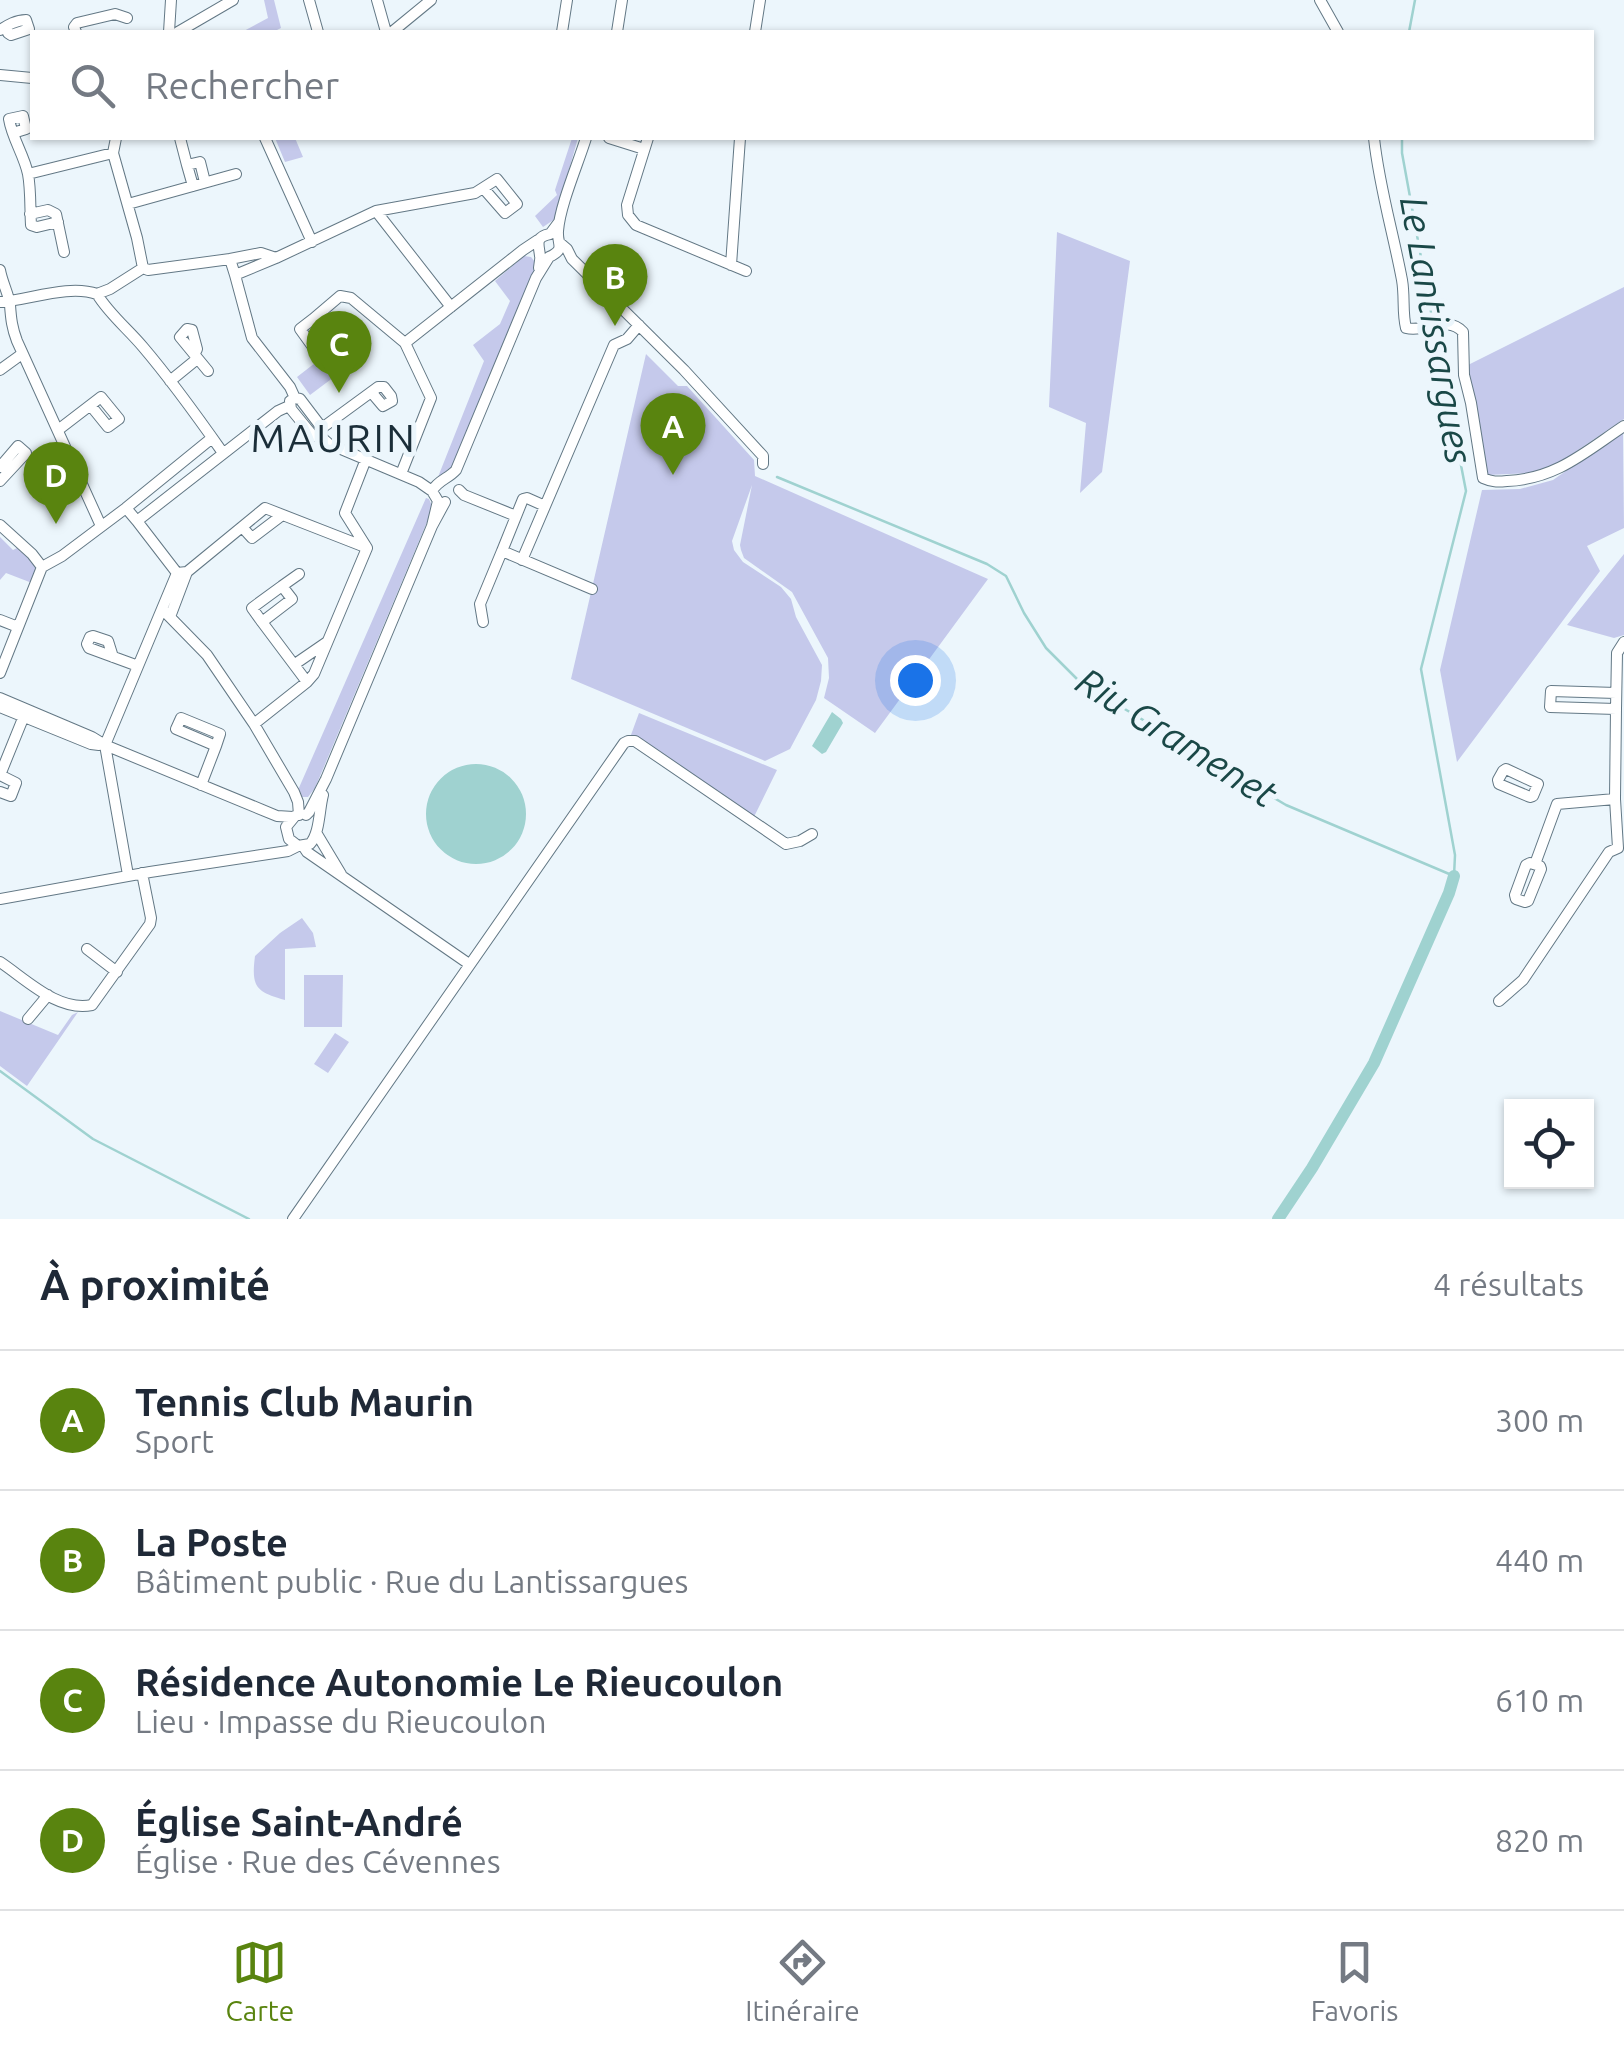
<!DOCTYPE html>
<html lang="fr">
<meta charset="utf-8">
<style>
:root{--surface:#fff;--page:#f2f2f3;--text:#1f2937;--muted:#747a83;--line:#e0e1e3;--accent:#59840f}
body{margin:0;font-family:Ubuntu,sans-serif;background:var(--page);color:var(--text)}
.controls{position:absolute;right:30px;bottom:30px;display:grid;overflow:hidden;border-radius:0px;box-shadow:0 2px 8px #0004}
.controls button{width:90px;height:90px;display:grid;place-items:center;padding:0;border:0;border-bottom:2px solid var(--line);background:var(--surface);color:var(--text);font:50px sans-serif}
.you{position:absolute;left:915px;top:680px;width:35px;height:35px;margin:-25px;border:8px solid #fff;border-radius:50%;background:#1a73e8;box-shadow:0 0 0 15px #1a73e833}
.badge{display:grid;place-items:center;width:65px;height:65px;border-radius:50%;background:var(--accent);color:#fff;font-size:32px;font-weight:700}
.pin{position:absolute;translate:-50% -82px;filter:drop-shadow(0 2px 5px #0008)}
.pin::after{content:'';position:absolute;top:52px;width:35px;height:30px;background:inherit;clip-path:polygon(0 0,100% 0,50% 100%)}
.list{margin:0;padding:0;list-style:none}
h2{display:flex;justify-content:space-between;align-items:center;height:130px;margin:0;padding:0 40px;font-size:42px}
h2 small{font-size:32px;font-weight:400;color:var(--muted)}
.list li{display:grid;grid-template-columns:65px 1fr auto;gap:30px;align-items:center;box-sizing:border-box;height:140px;padding:0 40px;border-top:2px solid var(--line)}
.list b{display:block;font-size:38px;white-space:nowrap}
.list p{margin:0;font-size:32px;white-space:nowrap;color:var(--muted)}
.list em{font-size:32px;font-style:normal;color:var(--muted)}
.icon{flex:none;width:55px;height:55px;fill:none;stroke:currentColor;stroke-width:2;stroke-linecap:round;stroke-linejoin:round}
.map{position:relative;flex:none;width:1624px;height:1219px;overflow:hidden}
.search{position:absolute;background:var(--surface);box-shadow:0 2px 8px #0004;left:30px;right:30px;top:30px;height:110px;display:flex;align-items:center;gap:25px;box-sizing:border-box;padding:0 35px;border-radius:0px;color:var(--muted);font-size:38px}
.sheet{height:690px;background:var(--surface)}
nav{display:flex;justify-content:space-around;align-items:center;box-sizing:border-box;height:140px;border-top:2px solid var(--line);background:var(--surface);font-size:28px;color:var(--muted)}
nav a{display:grid;justify-items:center;gap:5px}
nav .on{color:var(--accent)}
.map>svg:first-child{display:block}
</style>
<div class="map">
<svg width="1624" height="1219" viewBox="0 0 1624 1219">
<rect width="100%" height="100%" fill="#ecf6fc"/>
<path fill="#c5c9eb" d="M264,0H274L281,28L273,32H242L268,18Z
M275,138H295L303,157L285,162Z
M572,138H578L555,219L543,227L535,216L557,195L555,190Z
M1057,232L1130,261L1102,472L1080,493L1086,423L1049,407Z
M524,256L531,257L535,262L533,276L453,466L438,477L484,361L473,345L500,324L510,301L495,281Z
M1624,287V419L1556,465L1534,473L1488,475L1468,365Z
M646,354L678,386H687L754,460L755,476L988,579L875,733L824,698L829,678L828,658L792,592L744,558L741,550L740,545L752,485L732,541L734,550L743,562L781,587L791,599L796,617L822,665L821,681L816,700L790,749L765,761L571,679Z
M324,356L338,374L310,395L297,377Z
M1623,431L1624,528L1587,546L1600,571L1457,762L1440,670L1482,490L1520,489L1553,480Z
M426,498L429,499L433,508L315,788L308,797H300L298,790Z
M0,537L13,550L17,548L38,567L32,583L6,573L0,580Z
M1624,554V635L1614,638L1567,625Z
M639,713L777,770L750,825L628,743Z
M302,918L313,933L316,947L285,949V1000C256,992 251,987 255,956L280,933Z
M304,975H343L342,1027H304Z
M0,1011L58,1035L72,1015L78,1012L27,1086L0,1066Z
M335,1033L349,1042L328,1073L314,1064Z"/>
<path fill="#9fd2d0" d="M832,712L841,719L843,723L826,752L822,754L812,746Z
M426 814a50 50 0 1 1 100 0a50 50 0 1 1-100 0Z"/>
<g fill="none" stroke-linecap="round" stroke-linejoin="round">
<path stroke="#9fd2d0" stroke-width="2.5" d="M1409,32L1415,0
M1402,138V153L1433,323
M777,477L987,564L1006,576L1024,613L1046,648L1081,683L1286,805L1454,876L1455,855L1421,669L1466,491L1435,331
M0,1071L93,1139L249,1219"/>
<path stroke="#9fd2d0" stroke-width="12" d="M1278,1219L1312,1168L1374,1063L1449,893L1454,876"/>
<g stroke="#637885" stroke-width="12">
<path id="minor" d="M309,0L318,32
M377,0L386,32
M1320,0L1338,32
M0,30C8,25 16,20 26,20L29,29L11,35L8,33L6,27
M76,32L74,27L77,23L115,14L127,18
M169,32L171,0
M178,32L233,0
M392,32L431,0
M562,32L567,0
M617,32L622,0
M755,32L760,0
M0,75L32,78
M13,133L26,129L23,116L9,119C12,138 24,155 28,174C31,190 30,209 31,225L37,227L58,222
M116,138L113,153L137,238L143,268
M180,138L187,165
M265,138L312,242
M609,138L644,149
M648,138L627,205L628,215L636,225L746,271
M1374,138C1379,186 1393,232 1402,280C1405,297 1402,312 1406,328C1426,333 1447,315 1463,332L1464,375L1471,403L1483,478C1492,482 1497,482 1507,481C1556,479 1585,452 1624,426
M28,174L113,153
M193,186L187,165L200,162L205,182
M128,204L236,174
M376,211L451,307
M30,214L48,210L56,214L64,252
M560,243L567,249L572,259L684,370L763,456V464
M261,253L276,258L235,275L230,259Z
M276,258L376,211L475,193L497,179L517,204L505,213L484,189
M731,265L740,138
M539,268C539,267 541,256 540,256C539,245 534,237 550,234L559,222
M0,270C2,282 9,295 10,305C11,319 12,328 17,341L101,526
M235,275L252,338L290,387L295,398
M97,294C109,314 128,329 143,347C172,381 197,416 223,453
M0,302C29,300 69,284 97,294L110,289L143,268L148,270L230,259
M313,319L340,296L351,298L405,343L431,398L401,474
M313,319L332,344L318,354L300,329Z
M405,343L523,250L538,240
M195,353L197,349L192,330L187,329L180,337L208,371
M0,370L22,354
M170,381L197,359
M322,428L300,399L295,398L290,401L291,409L313,436H320L322,428L378,387H384L391,396L392,401L383,406L372,393
M58,430L101,397L119,419L108,427L91,406
M320,436L329,444L419,482L432,491
M212,438L126,508L137,521L278,411L289,406
M0,467L18,446L26,453L0,481
M459,490L464,495L516,516
M545,506L527,498L523,499L502,551L592,589
M137,521L177,573
M0,525L32,554L42,567
M432,526L438,501L432,491C438,480 448,479 456,470L536,278L549,257C566,249 557,245 558,231C560,205 578,164 586,138
M242,527L252,538L281,516
M522,560L614,345L627,339L639,325
M177,573L187,572L265,508L365,547
M282,586L292,599L262,622L252,608Z
M282,586L299,574
M163,610L207,655L254,724L294,792L298,802L299,815
M170,617L187,572
M0,620L18,627
M262,622L307,682
M483,622L480,604L502,551
M113,657L108,641L93,636L90,637L87,644L89,648L138,666
M295,664L327,642
M0,673L42,567L62,556L126,508
M0,698L92,737L105,745L277,816L293,817
M0,707L91,744L99,745
M1616,709L1550,707L1551,691L1616,693
M181,718L220,734L216,746L176,729Z
M254,724L307,682L314,674L367,548L345,513L366,459
M105,745L177,573
M105,745L128,875
M1506,769L1538,784L1533,796L1530,797L1499,784L1498,780L1503,771Z
M0,775L26,711
M0,775L16,783L11,796L0,792
M201,785L216,746
M1557,804L1615,799
M306,815L309,812L326,779L432,526L445,502
M295,816L286,827L289,839L298,846L310,844C320,833 319,810 323,795
M317,834L341,874
M303,846L307,852L469,964
M1530,863L1540,866L1541,869L1528,901L1525,902L1516,899L1515,895L1526,865Z
M1535,864L1557,804
M0,899L150,872L288,851L298,846
M87,949L117,972
M0,962C27,980 58,1012 92,1005L150,924L151,918L142,873
M1499,1001L1523,980L1609,852L1618,848L1615,799L1616,709L1617,653L1624,642
M28,1019L48,995
M293,1219L624,743L628,741H635L786,844L800,841L812,834"/>
</g>
<use href="#minor" stroke="#fff" stroke-width="10"/>
</g>
<g text-anchor="middle" dominant-baseline="central" stroke-width="10" stroke-linejoin="round" paint-order="stroke">
<g font-size="38" font-style="italic" fill="#1a4847" stroke="#ecf6fc">
<text transform="translate(1437 330) rotate(80)">Le Lantissargues</text>
<text transform="translate(1177 737) rotate(32)">Riu Gramenet</text>
</g>
<g font-size="40" letter-spacing="2.5" fill="#1b2e39" stroke="#ecf6fc">
<text x="334" y="437">MAURIN</text>
</g>
</g>
</svg>
<div class="controls">
<button><svg class="icon" aria-label="locate" viewBox="0 0 24 24"><circle cx="12" cy="12" r="6"/><path d="M12 2v4M12 18v4M2 12h4M18 12h4"/></svg></button>
</div>
<div class="you"></div>
<div class="pin badge" style="left:673px;top:475px">A</div>
<div class="pin badge" style="left:615px;top:326px">B</div>
<div class="pin badge" style="left:339px;top:393px">C</div>
<div class="pin badge" style="left:56px;top:524px">D</div>
<div class="search"><svg class="icon" aria-label="search" viewBox="0 0 24 24"><circle cx="10" cy="10" r="6"/><path d="M15 15l6 6"/></svg>Rechercher</div>
</div>
<section class="sheet">
<h2>À proximité<small>4 résultats</small></h2>
<ul class="list">
<li><span class="badge">A</span><div><b>Tennis Club Maurin</b><p>Sport</p></div><em>300 m</em></li>
<li><span class="badge">B</span><div><b>La Poste</b><p>Bâtiment public · Rue du Lantissargues</p></div><em>440 m</em></li>
<li><span class="badge">C</span><div><b>Résidence Autonomie Le Rieucoulon</b><p>Lieu · Impasse du Rieucoulon</p></div><em>610 m</em></li>
<li><span class="badge">D</span><div><b>Église Saint-André</b><p>Église · Rue des Cévennes</p></div><em>820 m</em></li>
</ul>
</section>
<nav>
<a class="on"><svg class="icon" aria-label="map" viewBox="0 0 24 24"><path d="M3 6l6-2 6 2 6-2v14l-6 2-6-2-6 2zM9 4v14M15 6v14"/></svg>Carte</a>
<a><svg class="icon" aria-label="directions" viewBox="0 0 24 24"><path d="M12 3l9 9-9 9-9-9zM9 14v-3h6M13 9l2 2-2 2"/></svg>Itinéraire</a>
<a><svg class="icon" aria-label="saved" viewBox="0 0 24 24"><path d="M7 4h10v16l-5-4-5 4z"/></svg>Favoris</a>
</nav>
